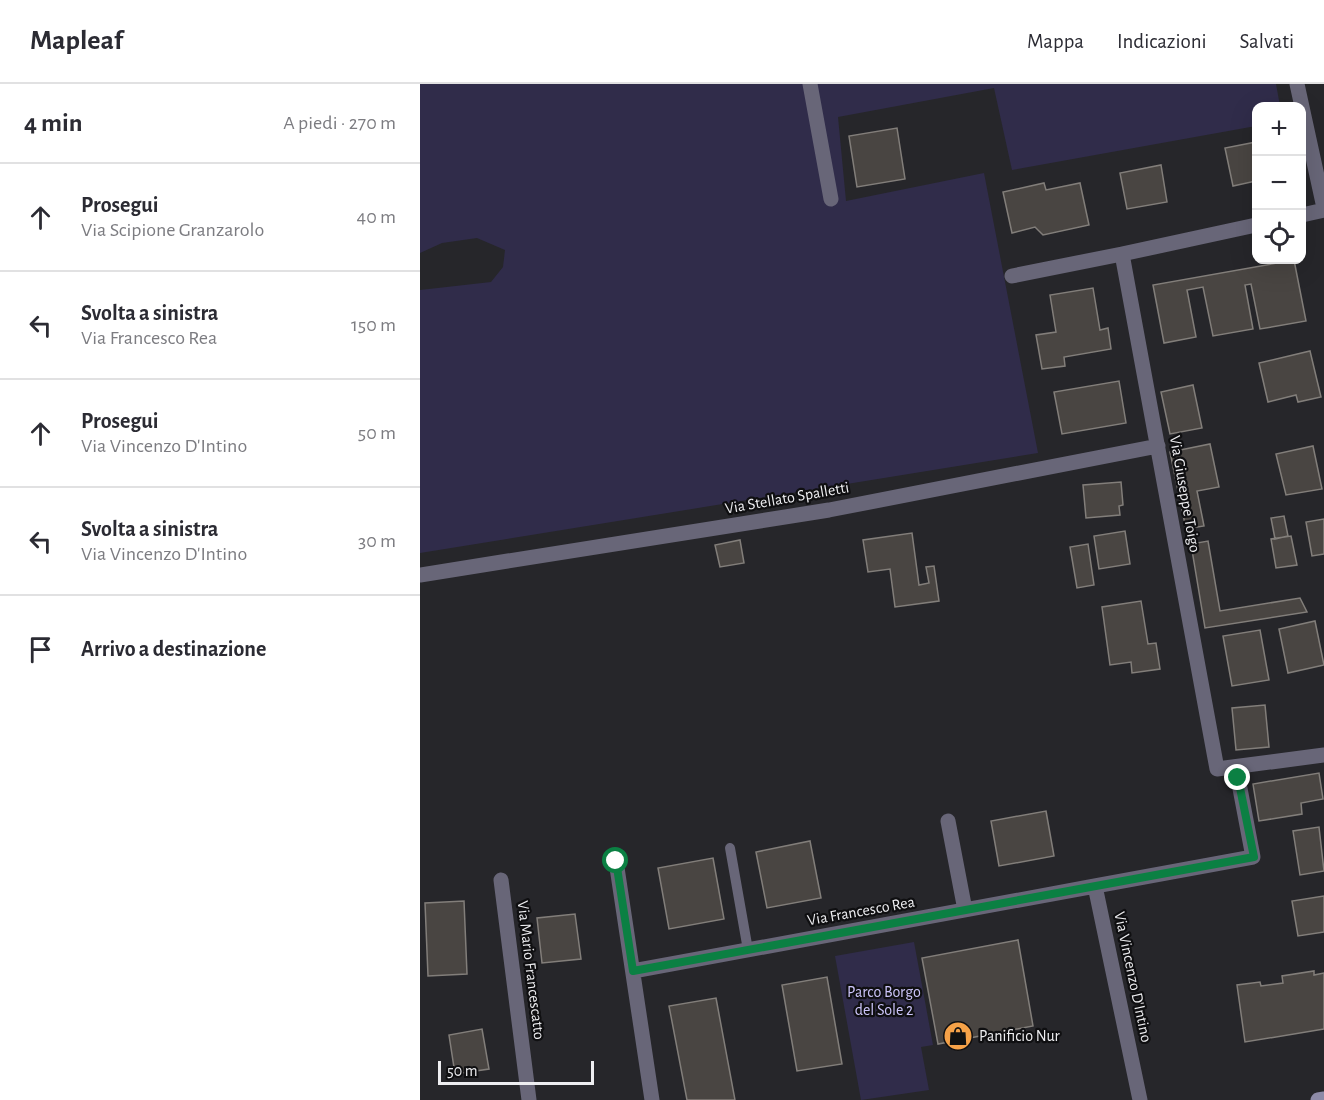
<!DOCTYPE html>
<html lang="it">
<meta charset="utf-8">
<style>
:root{--surface:#fff;--page:#f7f7f7;--text:#2b2b33;--muted:#7c7c81;--line:#e1e1e2}
body{margin:0;font-family:"Alegreya Sans",sans-serif;background:var(--page);color:var(--text)}
.controls{position:absolute;right:18px;top:18px;display:grid;overflow:hidden;border-radius:12px;box-shadow:0 6px 24px #0002}
.controls button{width:54px;height:54px;display:grid;place-items:center;padding:0;border:0;border-bottom:2px solid var(--line);background:var(--surface);color:var(--text);font:30px sans-serif}
.scale{position:absolute;left:18px;bottom:15px;width:156px;box-sizing:border-box;padding-left:6px;border:3px solid #eeeef1;border-top:0;font-size:16px;line-height:21px;white-space:nowrap;color:#eeeef1;-webkit-text-stroke:4px #0f0f11;paint-order:stroke}
.stop{position:absolute;width:18px;height:18px;margin:-14px;border:4px solid #0b8043;border-radius:50%;background:#fff}
.stop.end{background:#0b8043;border-color:#fff;box-shadow:0 2px 6px #0008}
.list{margin:0;padding:0;list-style:none}
h2{display:flex;justify-content:space-between;align-items:center;height:78px;margin:0;padding:0 24px;font-size:26px}
h2 small{font-size:20px;font-weight:400;color:var(--muted)}
.list li{display:grid;grid-template-columns:39px 1fr auto;gap:18px;align-items:center;box-sizing:border-box;height:108px;padding:0 24px;border-top:2px solid var(--line)}
.list b{display:block;font-size:22px;white-space:nowrap}
.list p{margin:0;font-size:20px;white-space:nowrap;color:var(--muted)}
.list em{font-size:20px;font-style:normal;color:var(--muted)}
.icon{flex:none;width:33px;height:33px;fill:none;stroke:currentColor;stroke-width:2;stroke-linecap:round;stroke-linejoin:round}
.map{position:relative;flex:none;width:904px;height:1016px;overflow:hidden}
header{display:flex;align-items:center;gap:36px;box-sizing:border-box;height:84px;padding:0 30px;background:var(--surface);border-bottom:2px solid var(--line)}
header strong{font-size:28px}
nav{display:flex;gap:33px;margin-inline-start:auto;font-size:21px}
main{display:flex}
aside{flex:1;background:var(--surface)}
.map>svg:first-child{display:block}
</style>
<header>
<strong>Mapleaf</strong>
<nav><a>Mappa</a><a>Indicazioni</a><a>Salvati</a></nav>
</header>
<main>
<aside>
<h2>4 min<small>A piedi · 270 m</small></h2>
<ul class="list">
<li><svg class="icon" aria-label="ahead" viewBox="0 0 24 24"><path d="M12 20V5M6 11l6-6 6 6"/></svg><div><b>Prosegui</b><p>Via Scipione Granzarolo</p></div><em>40 m</em></li>
<li><svg class="icon" aria-label="left" viewBox="0 0 24 24"><path d="M17 20v-9H6M10 6l-5 5 5 5"/></svg><div><b>Svolta a sinistra</b><p>Via Francesco Rea</p></div><em>150 m</em></li>
<li><svg class="icon" aria-label="ahead" viewBox="0 0 24 24"><path d="M12 20V5M6 11l6-6 6 6"/></svg><div><b>Prosegui</b><p>Via Vincenzo D'Intino</p></div><em>50 m</em></li>
<li><svg class="icon" aria-label="left" viewBox="0 0 24 24"><path d="M17 20v-9H6M10 6l-5 5 5 5"/></svg><div><b>Svolta a sinistra</b><p>Via Vincenzo D'Intino</p></div><em>30 m</em></li>
<li><svg class="icon" aria-label="arrive" viewBox="0 0 24 24"><path d="M6 21V4h12l-3 4 3 4H6"/></svg><div><b>Arrivo a destinazione</b></div></li>
</ul>
</aside>
<div class="map">
<svg width="904" height="1016" viewBox="0 0 904 1016">
<rect width="100%" height="100%" fill="#26262a"/>
<path fill="#302c4a" d="M0,0H856L860,22H836V42L592,86L574,4L418,33L426,117L564,89L618,369L0,469V206L71,198L83,183L85,166L57,154L22,159L0,169Z
M494,858L513,961L501,963L509,1006L441,1016L415,872Z"/>
<path fill="#494542" stroke="#827e7a" stroke-width="1.5" d="M477,44L485,95L437,103L429,52Z
M836,58V97L813,102L805,64Z
M741,81L747,118L707,125L700,89Z
M624,99L626,106L660,99L669,141L623,151L615,143L592,149L583,108Z
M874,176L886,237L840,245L831,200L825,201L833,245L793,252L783,203L767,206L776,253L744,259L733,201Z
M673,204L680,246L688,244L691,265L644,273L645,282L622,285L616,251L636,248L630,211Z
M890,267L901,313L878,318L876,311L848,318L839,279Z
M699,297L706,339L642,350L634,308Z
M773,301L782,344L750,350L741,308Z
M790,360L799,403L777,407L784,442L766,445L750,368Z
M893,362L902,405L866,411L856,370Z
M701,398L703,421L699,422L700,431L666,434L663,401Z
M864,432L868,452L855,455L851,434Z
M904,435V470L892,472L886,438Z
M705,447L710,480L679,485L674,452Z
M492,449L499,501L509,499L506,483L514,482L519,517L475,523L470,485L448,488L443,456Z
M871,452L877,481L856,484L851,455Z
M320,456L324,479L300,483L295,461Z
M788,457L800,527L880,514L887,528L785,544L771,460Z
M668,460L674,501L657,504L650,463Z
M721,517L728,560L736,559L740,585L712,589L711,578L690,581L682,523Z
M895,537L904,581L868,589L859,545Z
M840,546L849,596L812,602L803,552Z
M845,621L849,663L816,666L812,624Z
M899,689L903,715L881,719L882,730L839,737L833,700Z
M626,727L634,772L579,782L571,737Z
M899,743L904,787L880,791L873,747Z
M390,757L401,814L347,824L336,768Z
M293,774L304,835L249,845L238,784Z
M904,812V848L878,852L872,817Z
M44,817L47,890L8,892L5,819Z
M155,830L161,875L122,879L117,834Z
M598,856L613,942L518,960L502,874Z
M894,887V891L904,889V945L825,958L817,901L840,898L841,902L863,899L862,892Z
M407,893L422,980L377,987L362,901Z
M296,914L315,1016H267L249,922Z
M62,945L69,985L35,990L29,951Z"/>
<g fill="none" stroke-linecap="round" stroke-linejoin="round">
<path stroke="#686678" stroke-width="10" d="M310,764L328,866"/>
<path stroke="#686678" stroke-width="15" d="M390,0L411,115
M877,0L904,124
M882,131L904,126
M836,141L702,170L797,685L904,671
M592,192L702,170
M0,491L409,426L738,362
M528,737L545,826
M196,777L232,1016
M81,796L109,1016
M213,887L675,802
M720,1016L675,802L833,773L818,694"/>
<path stroke="#8d8aa7" stroke-width="15" d="M898,1016L904,1015"/>
</g>
<g fill="none" stroke-linecap="round" stroke-linejoin="round">
<path stroke="#0b8043" stroke-width="8" d="M196,777L213,887L834,773L818,694"/>
</g>
<defs>
<g id="shop-disc" transform="scale(1.5)"><circle r="9.5" fill="#f6a248" stroke="#0f0f11"/><path d="M-5-2.5h2.3a2.7 3.5 0 0 1 5.4 0H5L5.5 6h-11ZM-1.5-2.5h3a1.5 2.3 0 0 0-3 0Z" fill="#111"/></g>
</defs>
<g fill-rule="evenodd">
<use href="#shop-disc" x="538" y="952"/>
</g>
<g text-anchor="middle" dominant-baseline="central" stroke-width="4.5" stroke-linejoin="round" paint-order="stroke">
<g font-size="16" fill="#eeeef1" stroke="#0f0f11">
<text transform="translate(765 410) rotate(80)">Via Giuseppe Toigo</text>
<text transform="translate(367 414) rotate(-10)">Via Stellato Spalletti</text>
<text transform="translate(441 827) rotate(-10)">Via Francesco Rea</text>
<text transform="translate(111 886) rotate(83)">Via Mario Francescatto</text>
<text transform="translate(713 893) rotate(78)">Via Vincenzo D'Intino</text>
</g>
<g font-size="16" fill="#ccc5fa" stroke="#0f0f11">
<text x="464" y="908">Parco Borgo<tspan x="464" dy="18">del Sole 2</tspan></text>
</g>
<g font-size="16" fill="#eeeef1" stroke="#0f0f11" text-anchor="start">
<text x="559" y="952">Panificio Nur</text>
</g>
</g>
</svg>
<div class="controls">
<button>+</button>
<button>−</button>
<button><svg class="icon" aria-label="locate" viewBox="0 0 24 24"><circle cx="12" cy="12" r="6"/><path d="M12 2v4M12 18v4M2 12h4M18 12h4"/></svg></button>
</div>
<div class="scale">50 m</div>
<div class="stop" style="left:196px;top:777px"></div>
<div class="stop end" style="left:818px;top:694px"></div>
</div>
</main>
